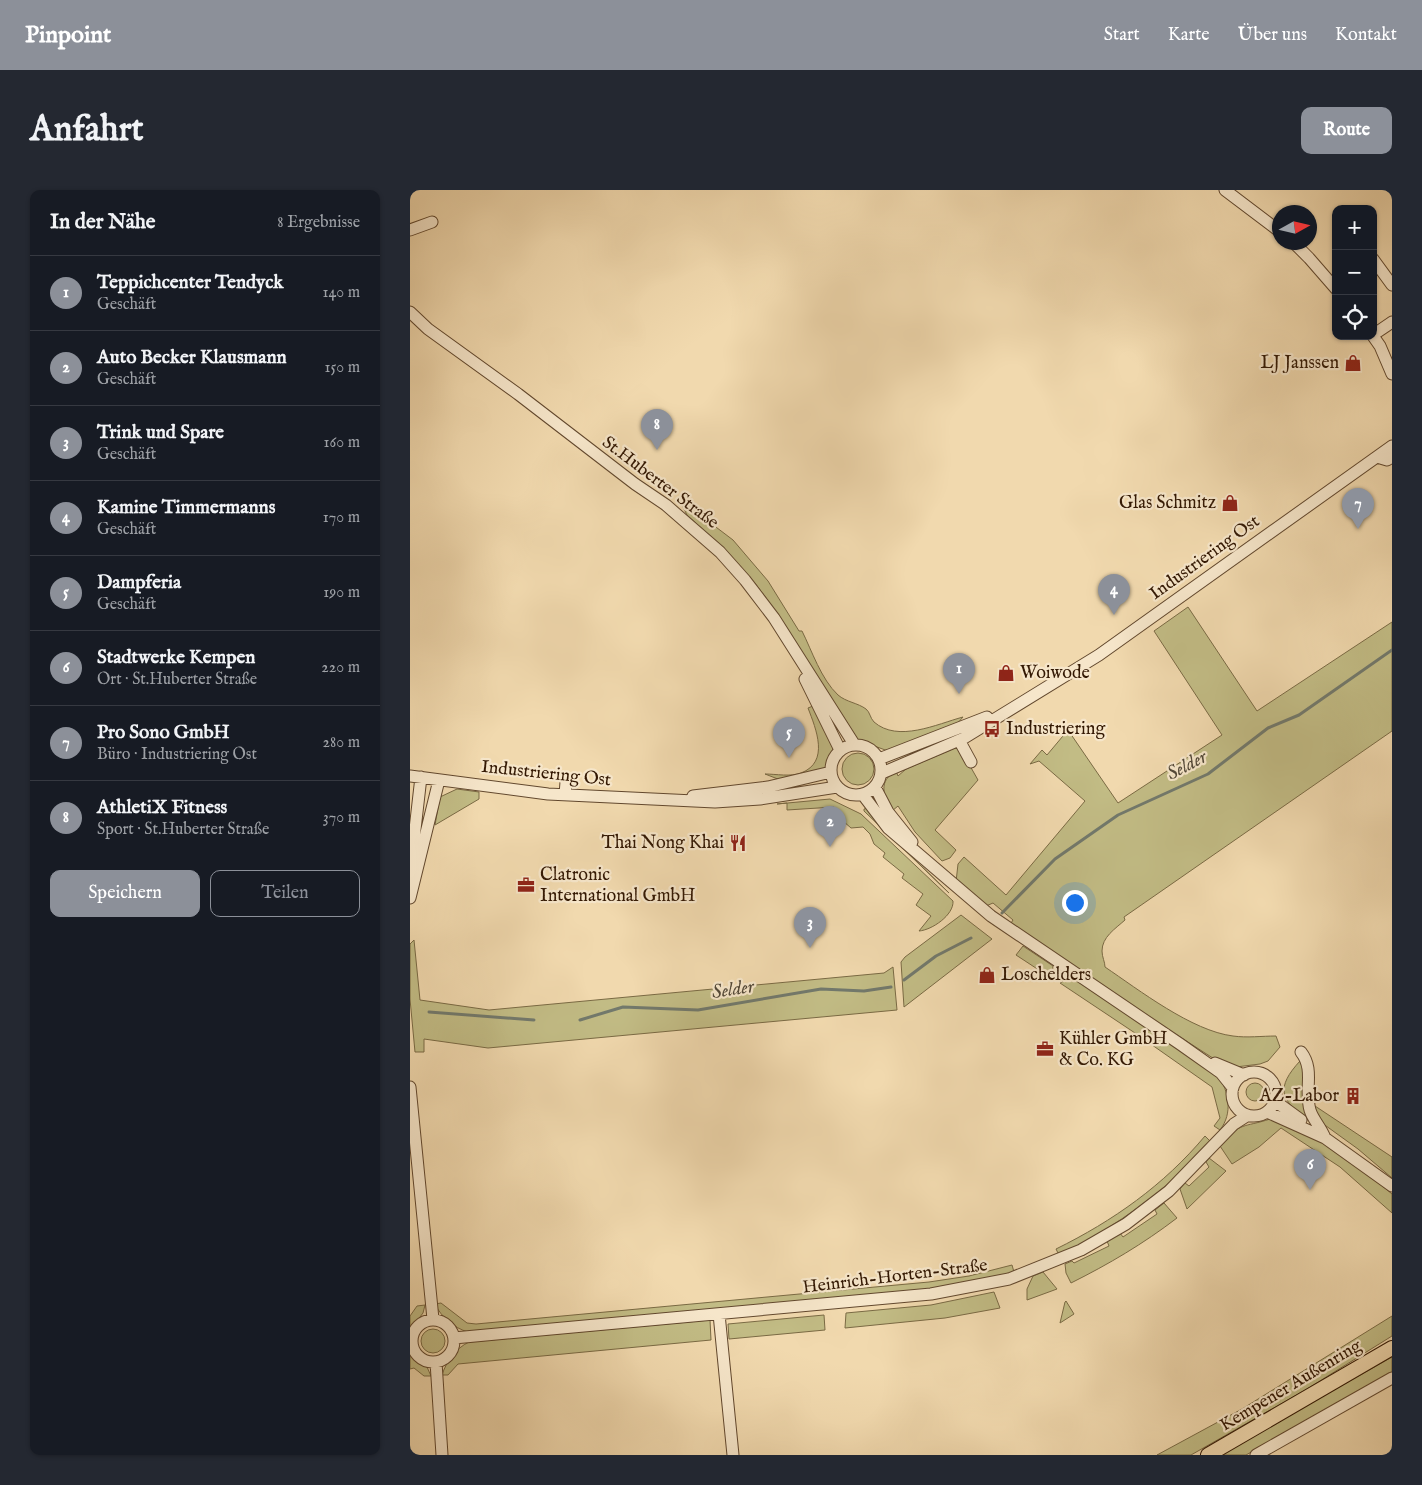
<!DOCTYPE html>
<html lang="de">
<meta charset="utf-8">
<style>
:root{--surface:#171b24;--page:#242831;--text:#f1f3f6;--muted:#9ea1a6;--line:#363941;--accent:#8c9099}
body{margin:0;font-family:"IM FELL English",serif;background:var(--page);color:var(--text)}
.controls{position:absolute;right:15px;top:15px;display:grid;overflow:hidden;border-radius:10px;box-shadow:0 1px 4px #0004}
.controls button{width:45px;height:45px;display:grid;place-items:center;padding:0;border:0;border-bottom:1px solid var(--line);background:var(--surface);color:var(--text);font:25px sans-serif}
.compass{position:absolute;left:862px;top:15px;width:45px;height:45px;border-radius:50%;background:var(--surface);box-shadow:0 1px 4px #0004;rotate:82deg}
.you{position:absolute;left:664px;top:712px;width:18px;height:18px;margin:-12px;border:4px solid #fff;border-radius:50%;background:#1a73e8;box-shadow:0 0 0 8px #1a73e833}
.badge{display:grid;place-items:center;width:32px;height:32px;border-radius:50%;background:var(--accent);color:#fff;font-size:16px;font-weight:700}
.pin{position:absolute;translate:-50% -41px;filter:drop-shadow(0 1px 2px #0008)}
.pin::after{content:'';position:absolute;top:26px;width:18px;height:15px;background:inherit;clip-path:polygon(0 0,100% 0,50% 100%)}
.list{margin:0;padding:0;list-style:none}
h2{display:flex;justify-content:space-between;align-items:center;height:65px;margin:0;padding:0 20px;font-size:21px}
h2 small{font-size:16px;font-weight:400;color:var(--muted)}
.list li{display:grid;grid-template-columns:32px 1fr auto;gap:15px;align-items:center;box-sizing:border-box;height:75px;padding:0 20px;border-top:1px solid var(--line)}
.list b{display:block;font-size:19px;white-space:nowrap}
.list p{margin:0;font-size:16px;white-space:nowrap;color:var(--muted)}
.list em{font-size:16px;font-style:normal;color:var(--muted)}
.actions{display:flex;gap:10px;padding:15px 20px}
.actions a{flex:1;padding:11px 0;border:1px solid var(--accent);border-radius:10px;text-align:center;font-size:18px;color:var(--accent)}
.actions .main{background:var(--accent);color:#fff}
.icon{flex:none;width:28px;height:28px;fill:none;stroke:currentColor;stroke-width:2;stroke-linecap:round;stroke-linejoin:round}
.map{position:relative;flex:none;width:982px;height:1265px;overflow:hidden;border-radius:10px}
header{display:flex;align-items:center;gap:30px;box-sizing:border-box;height:70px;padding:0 25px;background:var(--accent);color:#fff}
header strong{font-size:24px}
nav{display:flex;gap:28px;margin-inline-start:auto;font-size:18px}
.intro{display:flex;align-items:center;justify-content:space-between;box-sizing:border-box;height:120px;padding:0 30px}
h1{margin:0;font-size:35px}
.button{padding:12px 22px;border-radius:10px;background:var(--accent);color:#fff;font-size:18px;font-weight:700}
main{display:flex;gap:30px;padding:0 30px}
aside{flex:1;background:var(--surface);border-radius:10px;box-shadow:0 1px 4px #0004}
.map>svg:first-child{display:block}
</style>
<header>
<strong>Pinpoint</strong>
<nav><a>Start</a><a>Karte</a><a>Über uns</a><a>Kontakt</a></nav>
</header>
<div class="intro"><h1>Anfahrt</h1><a class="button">Route</a></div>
<main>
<aside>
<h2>In der Nähe<small>8 Ergebnisse</small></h2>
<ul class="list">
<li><span class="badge">1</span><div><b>Teppichcenter Tendyck</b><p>Geschäft</p></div><em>140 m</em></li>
<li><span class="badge">2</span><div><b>Auto Becker Klausmann</b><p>Geschäft</p></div><em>150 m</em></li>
<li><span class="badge">3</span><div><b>Trink und Spare</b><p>Geschäft</p></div><em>160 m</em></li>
<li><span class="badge">4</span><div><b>Kamine Timmermanns</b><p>Geschäft</p></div><em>170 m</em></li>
<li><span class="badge">5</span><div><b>Dampferia</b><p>Geschäft</p></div><em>190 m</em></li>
<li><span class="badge">6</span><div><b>Stadtwerke Kempen</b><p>Ort · St.Huberter Straße</p></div><em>220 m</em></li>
<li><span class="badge">7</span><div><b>Pro Sono GmbH</b><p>Büro · Industriering Ost</p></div><em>280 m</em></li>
<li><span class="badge">8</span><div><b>AthletiX Fitness</b><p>Sport · St.Huberter Straße</p></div><em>370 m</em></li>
</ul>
<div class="actions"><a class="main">Speichern</a><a>Teilen</a></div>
</aside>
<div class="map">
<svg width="982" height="1265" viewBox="0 0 982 1265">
<rect width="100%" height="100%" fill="#f1d9ae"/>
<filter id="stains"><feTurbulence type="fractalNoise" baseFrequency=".004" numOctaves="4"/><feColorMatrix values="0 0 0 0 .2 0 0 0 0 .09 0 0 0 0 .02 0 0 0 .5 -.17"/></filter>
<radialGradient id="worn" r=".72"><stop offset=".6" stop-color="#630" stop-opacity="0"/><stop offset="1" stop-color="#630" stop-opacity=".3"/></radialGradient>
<path fill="#c2bc85" stroke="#7a6a44" d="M269,309L323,350L358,391L389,441H392C402,461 411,489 428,505C436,512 448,513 456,519C460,522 460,528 464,532C488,553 527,534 553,527L546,535L478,561L448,550L367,423L345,393L314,359L277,325Z
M778,417L847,521L982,432V541L714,727L715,730C705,739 692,747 692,761C692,767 695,772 695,777C729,800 782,841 823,846C837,848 852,846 866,846L870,857L858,871L850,874L826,877L809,872L742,829L601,733L603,730L583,713L576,716L546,692L548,674L554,667L596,705L675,611L629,571L620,574L632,560L637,565L658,540L708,613L812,545L744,441Z
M403,516L424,557L415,578L373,591L355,584C366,584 381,587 391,583C420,572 406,539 398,518Z
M545,558L551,560L568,590L525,640L546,660L540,668L532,671L505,642L488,616L482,621C473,605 468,591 486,581L488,586L496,579Z
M432 579a16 16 0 1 1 32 0a16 16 0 1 1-32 0Z
M47,599L69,602V609L25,635L30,607Z
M420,609L451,624L543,711C544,725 522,740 509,741L521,726L506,715L513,704L492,688L494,684L473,667L475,663L464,654L460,644L453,637L441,638L425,624L424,617L377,620V613L367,614Z
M458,618L493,658L539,703L454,621V619Z
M551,725L582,749L494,817L491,772L495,767Z
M4,750L10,810L79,820L474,783L483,777L487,820L78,858L14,849V862H5L0,809V754Z
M613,756L643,776L642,784L638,786L606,765Z
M661,787L808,885C819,902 823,923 810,940L804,936L810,928L802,897L725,843L650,793Z
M890,871L894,879L899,929C869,911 866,897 890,871Z
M836 902a9 9 0 1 1 18 0a9 9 0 1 1-18 0Z
M902,914L982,967V988L948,959L912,933Z
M860,929C900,937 951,978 982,1004V1023L930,977L871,938L849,957L822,974L810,956C831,931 833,938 860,929Z
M795,946L801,952C757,1000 708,1036 649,1065L646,1059C703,1031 754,995 795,946Z
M799,968L816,981L777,1019L770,999L775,993L779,996L799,977L796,972Z
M754,1013L767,1028C733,1054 699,1074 661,1093L656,1083L655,1074L662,1071L664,1073L699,1056L697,1051L710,1043L713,1047L747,1024L745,1020Z
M602,1075L604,1082L568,1092L520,1099L58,1142C44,1138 31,1127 25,1114L31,1113L57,1133L66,1134L519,1092L559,1086Z
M633,1082L647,1099L617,1110V1099L623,1086Z
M584,1102L590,1118L535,1128L435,1138L436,1123L521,1115Z
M656,1111L664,1124L650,1133L655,1112Z
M15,1115L13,1123L0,1140V1126L7,1116Z
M414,1125L415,1140L319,1149L318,1134Z
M982,1126V1146L897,1199L781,1265H747L832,1219Z
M300,1130L301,1150L48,1174L38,1185H32C36,1172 46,1158 59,1152Z
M11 1151a12 12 0 1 1 24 0a12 12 0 1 1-24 0Z
M0,1164L17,1177L21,1186H14L4,1178L0,1179Z
M982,1167V1183L836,1265H809Z"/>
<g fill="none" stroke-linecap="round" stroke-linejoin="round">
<path stroke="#72796c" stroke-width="3" d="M592,723L645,669L708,625L798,584L858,538L889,525L982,460
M494,790L526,766L561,748
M19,822L124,830
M170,830L213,817L288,820L411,799L454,801L481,797"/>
<g stroke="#62482e" stroke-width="13">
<path id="minor" d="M815,0L869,41
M0,40L22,32
M883,52L899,68L926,99
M963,69L982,95
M0,122L18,139L108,204L225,294L256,315L310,362L335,390L364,428L444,554
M963,145L982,132
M963,146L970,156L982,184
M967,267L977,270L982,267
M395,489L430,560
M549,550L561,572
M421 580a25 25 0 1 1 50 0a25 25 0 1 1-50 0Z
M469,569L577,527
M472,583L554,548L689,465L982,256
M0,586L138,604L305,612L350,609L427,597
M465,597L478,622L502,652
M155,605L156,592
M453,605L478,638L581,726L770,854L811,883L823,898
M283,606L358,597L421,582
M0,683L11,587
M0,708L29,590
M891,862C905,880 894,899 900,920C903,930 911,937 915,948
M805,873L834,885
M822 904a22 22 0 1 1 44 0a22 22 0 1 1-44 0Z
M0,897L23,1129
M865,911L891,930
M857,922L915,948L982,996
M309,1124L323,1265
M2 1151a21 21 0 1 1 42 0a21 21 0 1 1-42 0Z
M44,1148L521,1104L599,1089L671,1060L716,1034L759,1001L824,934L838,925
M26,1172L32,1265
M846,1265L982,1188"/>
</g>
<g stroke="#331803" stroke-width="16">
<path id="major" d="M798,1265L982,1158"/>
</g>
<use href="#minor" stroke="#f6e6ca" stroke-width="11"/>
<use href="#major" stroke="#f1d9ae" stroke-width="14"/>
</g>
<defs>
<g id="shop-bare" transform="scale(1.35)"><path d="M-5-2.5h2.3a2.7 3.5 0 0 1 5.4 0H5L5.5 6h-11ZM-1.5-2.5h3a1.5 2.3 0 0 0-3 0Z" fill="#8f2418" stroke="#f6e6ca" stroke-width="2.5" paint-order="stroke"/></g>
<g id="bus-bare" transform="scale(1.35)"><path d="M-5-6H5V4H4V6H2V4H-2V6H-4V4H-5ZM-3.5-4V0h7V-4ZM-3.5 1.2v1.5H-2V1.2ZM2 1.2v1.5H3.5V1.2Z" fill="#8f2418" stroke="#f6e6ca" stroke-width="2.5" paint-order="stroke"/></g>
<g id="restaurant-bare" transform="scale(1.35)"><path d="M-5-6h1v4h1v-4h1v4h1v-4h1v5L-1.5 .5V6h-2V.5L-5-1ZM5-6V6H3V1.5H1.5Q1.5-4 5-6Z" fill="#8f2418" stroke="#f6e6ca" stroke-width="2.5" paint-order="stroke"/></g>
<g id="office-bare" transform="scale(1.35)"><path d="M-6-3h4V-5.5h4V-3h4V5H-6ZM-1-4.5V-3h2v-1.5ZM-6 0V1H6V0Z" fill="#8f2418" stroke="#f6e6ca" stroke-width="2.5" paint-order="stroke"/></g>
<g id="building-bare" transform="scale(1.35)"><path d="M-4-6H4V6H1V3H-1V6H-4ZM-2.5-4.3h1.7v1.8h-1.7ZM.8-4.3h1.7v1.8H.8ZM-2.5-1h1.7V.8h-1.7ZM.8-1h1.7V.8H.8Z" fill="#8f2418" stroke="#f6e6ca" stroke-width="2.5" paint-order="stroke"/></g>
</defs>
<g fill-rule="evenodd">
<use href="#shop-bare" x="943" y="173"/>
<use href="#shop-bare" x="820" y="313"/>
<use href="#shop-bare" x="596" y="483"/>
<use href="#bus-bare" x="582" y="539"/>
<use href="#restaurant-bare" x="328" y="653"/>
<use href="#office-bare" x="116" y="695"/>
<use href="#shop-bare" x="577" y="785"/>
<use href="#office-bare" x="635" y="859"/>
<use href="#building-bare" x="943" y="906"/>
</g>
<g text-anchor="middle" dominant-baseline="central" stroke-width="4.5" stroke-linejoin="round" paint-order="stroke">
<g font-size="18" fill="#331803" stroke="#f6e6ca" text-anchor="start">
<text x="929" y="173" text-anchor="end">LJ Janssen</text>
<text x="806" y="313" text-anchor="end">Glas Schmitz</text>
<text x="610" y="483">Woiwode</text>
<text x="596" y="539">Industriering</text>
<text x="314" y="653" text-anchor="end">Thai Nong Khai</text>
<text x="130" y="685">Clatronic<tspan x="130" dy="21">International GmbH</tspan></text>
<text x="591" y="785">Loschelders</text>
<text x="649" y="849">Kühler GmbH<tspan x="649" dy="21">&amp; Co. KG</tspan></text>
<text x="929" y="906" text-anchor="end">AZ-Labor</text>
</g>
<g font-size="18" fill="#331803" stroke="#f6e6ca">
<text transform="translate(250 293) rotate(37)">St.Huberter Straße</text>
<text transform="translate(795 368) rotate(-36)">Industriering Ost</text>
<text transform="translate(136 584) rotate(6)">Industriering Ost</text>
<text transform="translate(485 1087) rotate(-7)">Heinrich-Horten-Straße</text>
<text transform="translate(881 1196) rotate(-31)">Kempener Außenring</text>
</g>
<g font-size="19" font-style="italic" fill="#524838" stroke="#f6e6ca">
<text transform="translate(777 576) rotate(-28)">Selder</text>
<text transform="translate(323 800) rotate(-9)">Selder</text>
</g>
</g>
<rect width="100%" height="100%" filter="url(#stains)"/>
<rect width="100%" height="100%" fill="url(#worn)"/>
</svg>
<div class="controls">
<button>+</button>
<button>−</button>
<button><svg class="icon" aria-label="locate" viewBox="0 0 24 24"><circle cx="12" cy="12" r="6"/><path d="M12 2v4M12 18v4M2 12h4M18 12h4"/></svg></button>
</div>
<svg class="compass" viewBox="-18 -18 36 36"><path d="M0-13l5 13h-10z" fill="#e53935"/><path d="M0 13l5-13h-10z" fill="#9ea1a6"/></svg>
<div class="you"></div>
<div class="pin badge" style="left:549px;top:504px">1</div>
<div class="pin badge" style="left:420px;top:657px">2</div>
<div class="pin badge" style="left:400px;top:758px">3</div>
<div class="pin badge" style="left:704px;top:425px">4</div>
<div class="pin badge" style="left:379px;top:568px">5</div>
<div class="pin badge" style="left:900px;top:1000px">6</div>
<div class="pin badge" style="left:948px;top:339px">7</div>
<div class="pin badge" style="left:247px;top:260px">8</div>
</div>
</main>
